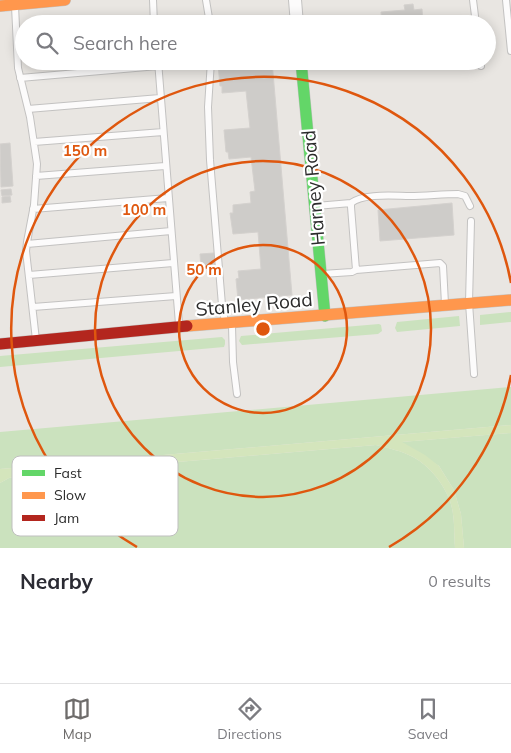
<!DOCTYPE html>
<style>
:root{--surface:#fff;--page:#f2f2f3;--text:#2b2b33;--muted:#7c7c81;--line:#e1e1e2;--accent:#6e6c6b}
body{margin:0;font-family:Mulish,sans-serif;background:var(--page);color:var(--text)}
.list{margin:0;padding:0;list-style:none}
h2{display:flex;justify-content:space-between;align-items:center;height:65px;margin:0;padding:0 20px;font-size:21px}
h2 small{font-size:16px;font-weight:400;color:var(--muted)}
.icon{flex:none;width:28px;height:28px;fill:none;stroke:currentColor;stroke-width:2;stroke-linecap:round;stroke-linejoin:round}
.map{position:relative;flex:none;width:511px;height:548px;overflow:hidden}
.search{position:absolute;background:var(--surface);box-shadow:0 2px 12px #0003;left:15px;right:15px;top:15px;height:55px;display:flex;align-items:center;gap:12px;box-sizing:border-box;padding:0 18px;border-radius:28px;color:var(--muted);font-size:19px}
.sheet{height:135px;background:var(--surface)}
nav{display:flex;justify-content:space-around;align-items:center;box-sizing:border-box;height:70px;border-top:1px solid var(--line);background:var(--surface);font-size:14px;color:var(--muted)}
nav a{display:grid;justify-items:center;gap:2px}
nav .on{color:var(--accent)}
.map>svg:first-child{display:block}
</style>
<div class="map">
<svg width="511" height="548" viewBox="0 0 511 548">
<rect width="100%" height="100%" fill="#e9e6e2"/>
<path fill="#cbe2be" d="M511,312V322L480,325V315Z
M459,316L460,326L397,332L395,328L397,322Z
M379,324L381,325L382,331L378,334L242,345L239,341L241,336Z
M222,337L225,340V344L224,347L0,367V356Z
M511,387V425L0,469V432Z
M511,433V548H464L461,514L454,490L439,466L401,442Z
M376,445C388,448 402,451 413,457C430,466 443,483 450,501C455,515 454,533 455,548H0V483L9,478L26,475Z"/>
<path fill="#d4e5bc" d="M511,425V433L402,442L425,455L439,466L454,490L461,514L464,548H455C454,533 455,515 450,501C443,483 430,466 413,457C402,451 388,448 376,445L26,475L9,478L0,483V469Z"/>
<path fill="#ceccc9" stroke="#d4d1ce" d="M413,4L414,10L422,9L423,24H382L381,12L405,10L404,5Z
M252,61H272L292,295L238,300L236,279L239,278L238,271L261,269L258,232L233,234L230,213H233V205L251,203L250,192L255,191L251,157L229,159L228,152H226L224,130L250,128L246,91L222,93V86H220L218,64Z
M10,143L13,186L1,187L0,144Z
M11,189L12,195L2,196L1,190Z
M10,196L11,202L2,203V197Z
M452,203L454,235L380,241L378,210Z
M214,253L215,267L201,269L200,254Z"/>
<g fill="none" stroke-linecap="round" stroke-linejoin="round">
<g stroke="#c3c2c1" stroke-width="8">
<path id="lane" d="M153,0L154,24
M206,0L210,24
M473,0L476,24
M506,0L511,51
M15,6L18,68L30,117L37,164L34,205L27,242L26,251L36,340
M158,61L179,324
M211,61L208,107L210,160L222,305L225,322
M480,61L481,66
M20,78L158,66
M28,109L160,98
M34,142L163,132
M36,176L165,166
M351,203C364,193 394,196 410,196C426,196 442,194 458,194L465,196L470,206
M316,206L351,203V207L356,270L352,272L322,274
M33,209L168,198
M471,221L469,303L474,374
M27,244L171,231
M356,270L440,263L443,266L445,304
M29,275L173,263
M33,307L176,296
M232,326L233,362L237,394"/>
</g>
<g stroke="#c3c2c1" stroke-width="14">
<path id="street" d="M295,0L297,24"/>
</g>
<g stroke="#c3c2c1" stroke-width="12">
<path id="fast" d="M301,61L325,316"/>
</g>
<g stroke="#c3c2c1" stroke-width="12">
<path id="slow" d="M0,6L65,0
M187,326L511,300"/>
</g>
<g stroke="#c3c2c1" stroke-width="12">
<path id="jam" d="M0,344L187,326"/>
</g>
<use href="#lane" stroke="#fcfbfb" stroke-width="6"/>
<use href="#street" stroke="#fcfbfb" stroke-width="12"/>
<use href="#fast" stroke="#63d668" stroke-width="11"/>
<use href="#slow" stroke="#ff974d" stroke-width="11"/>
<use href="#jam" stroke="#b3261e" stroke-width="11"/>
</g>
<g fill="none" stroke="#df570e" stroke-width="2.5">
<circle cx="263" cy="329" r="84"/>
<circle cx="263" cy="329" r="168"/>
<path d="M511 375A252 252 0 0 1 389 547M137 547A252 252 0 1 1 511 283"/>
</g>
<g text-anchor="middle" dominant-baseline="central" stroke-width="4.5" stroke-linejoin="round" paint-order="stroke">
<g font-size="19" fill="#2b2b2b" stroke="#fff">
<text transform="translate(313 188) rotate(-95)">Harney Road</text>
<text transform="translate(254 304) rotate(-5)">Stanley Road</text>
</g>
</g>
<rect x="12" y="456" width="166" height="80" rx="8" fill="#fff" stroke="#bfbfbf" stroke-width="1"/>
<rect x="22" y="470" width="23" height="6" fill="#63d668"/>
<rect x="22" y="492" width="23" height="7" fill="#ff974d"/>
<rect x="22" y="515" width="23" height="6" fill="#b3261e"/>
<g font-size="14" fill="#2b2b2b">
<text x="54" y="478">Fast</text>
<text x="54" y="500">Slow</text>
<text x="54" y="523">Jam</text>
</g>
<circle cx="263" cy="329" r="8" fill="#df570e" stroke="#fff" stroke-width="2.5"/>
<g font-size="15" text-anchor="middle" font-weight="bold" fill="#df570e" stroke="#fff" stroke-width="4.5" stroke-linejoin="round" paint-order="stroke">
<text x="85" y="156">150 m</text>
<text x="144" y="215">100 m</text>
<text x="204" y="275">50 m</text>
</g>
</svg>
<div class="search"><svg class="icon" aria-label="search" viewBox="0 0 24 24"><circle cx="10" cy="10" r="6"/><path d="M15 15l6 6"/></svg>Search here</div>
</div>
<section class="sheet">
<h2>Nearby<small>0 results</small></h2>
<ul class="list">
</ul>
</section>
<nav>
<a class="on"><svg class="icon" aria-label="map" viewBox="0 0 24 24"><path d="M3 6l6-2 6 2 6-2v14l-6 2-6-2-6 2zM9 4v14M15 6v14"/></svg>Map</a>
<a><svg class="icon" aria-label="directions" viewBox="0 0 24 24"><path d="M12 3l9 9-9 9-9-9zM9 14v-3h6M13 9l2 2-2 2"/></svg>Directions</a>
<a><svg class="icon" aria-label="saved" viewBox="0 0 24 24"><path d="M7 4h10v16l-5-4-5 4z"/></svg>Saved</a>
</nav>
